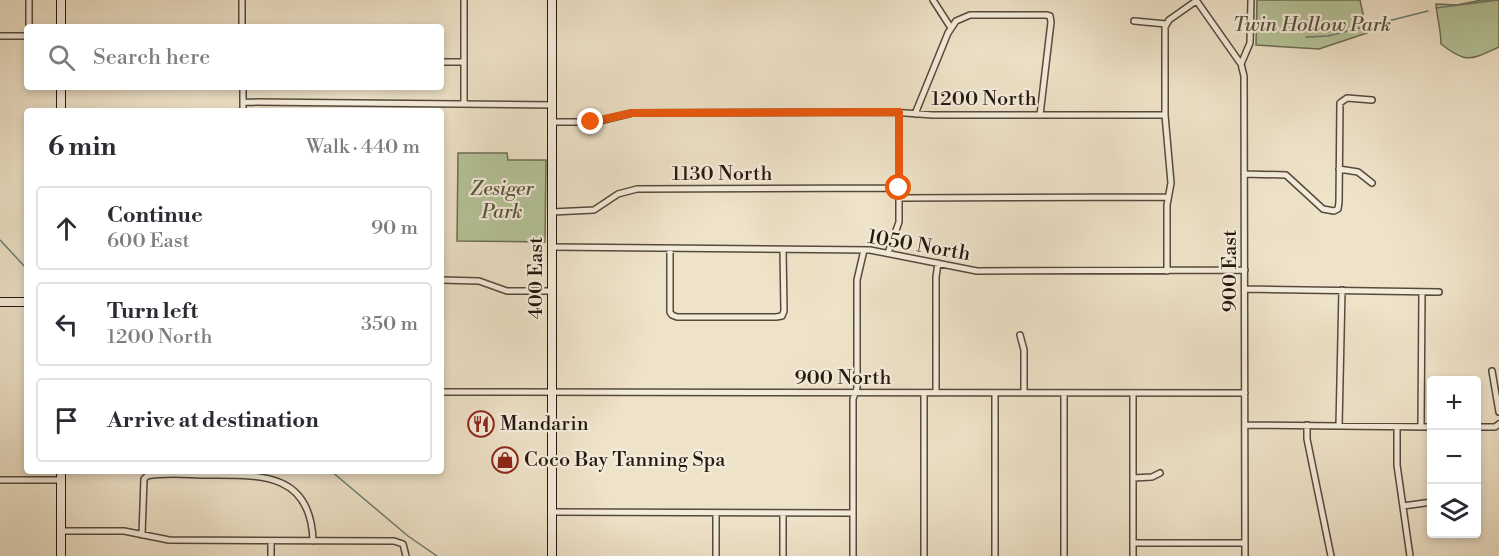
<!DOCTYPE html>
<meta charset="utf-8">
<style>
:root{--surface:#fff;--page:#f7f7f7;--text:#2b2b33;--muted:#7c7c81;--line:#e1e1e2}
body{margin:0;font-family:"Libre Bodoni",serif;background:var(--page);color:var(--text)}
.controls{position:absolute;right:18px;bottom:18px;display:grid;overflow:hidden;border-radius:6px;box-shadow:0 3px 9px #0003}
.controls button{width:54px;height:54px;display:grid;place-items:center;padding:0;border:0;border-bottom:2px solid var(--line);background:var(--surface);color:var(--text);font:30px sans-serif}
.stop{position:absolute;width:18px;height:18px;margin:-14px;border:4px solid #ea580c;border-radius:50%;background:#fff}
.stop.end{background:#ea580c;border-color:#fff;box-shadow:0 2px 6px #0008}
.list{margin:0;padding:0;list-style:none}
h2{display:flex;justify-content:space-between;align-items:center;height:78px;margin:0;padding:0 24px;font-size:26px}
h2 small{font-size:20px;font-weight:400;color:var(--muted)}
.list li{display:grid;grid-template-columns:39px 1fr auto;gap:18px;align-items:center;box-sizing:border-box;height:84px;margin:0 12px 12px;padding:0 12px;border:2px solid var(--line);border-radius:6px}
.list b{display:block;font-size:22px;white-space:nowrap}
.list p{margin:0;font-size:20px;white-space:nowrap;color:var(--muted)}
.list em{font-size:20px;font-style:normal;color:var(--muted)}
.icon{flex:none;width:33px;height:33px;fill:none;stroke:currentColor;stroke-width:2;stroke-linecap:round;stroke-linejoin:round}
.map{position:relative;flex:none;width:1499px;height:556px;overflow:hidden}
.search{position:absolute;background:var(--surface);box-shadow:0 3px 9px #0003;left:24px;top:24px;width:420px;height:66px;display:flex;align-items:center;gap:15px;box-sizing:border-box;padding:0 21px;border-radius:6px;color:var(--muted);font-size:22px}
.panel{position:absolute;background:var(--surface);box-shadow:0 3px 9px #0003;left:24px;top:108px;width:420px;height:366px;border-radius:6px}
.map>svg:first-child{display:block}
</style>
<div class="map">
<svg width="1499" height="556" viewBox="0 0 1499 556">
<rect width="100%" height="100%" fill="#eee2c8"/>
<filter id="stains"><feTurbulence type="fractalNoise" baseFrequency=".00333" numOctaves="4"/><feColorMatrix values="0 0 0 0 .2 0 0 0 0 .09 0 0 0 0 .02 0 0 0 .5 -.17"/></filter>
<radialGradient id="worn" r=".72"><stop offset=".6" stop-color="#630" stop-opacity="0"/><stop offset="1" stop-color="#630" stop-opacity=".3"/></radialGradient>
<path fill="#b5c499" stroke="#6c6e54" stroke-width="1.5" d="M1257,0H1360L1367,33L1319,49L1256,45Z
M1482,0H1499V47C1470,60 1467,64 1441,44C1441,30 1437,18 1436,4L1457,5Z
M458,153H507L508,160H546L545,242L457,241Z"/>
<g fill="none" stroke-linecap="round" stroke-linejoin="round">
<path stroke="#6a7c72" stroke-width="1.5" d="M1436,8L1498,0
M1306,37L1328,36L1428,11
M0,240L27,269
M331,471L408,536L437,556"/>
<g stroke="#564a3d" stroke-width="8">
<path id="street" d="M29,0V27
M242,0V27
M464,0V104
M933,0L951,28
M1196,0L1241,64L1244,76L1245,556
M1134,21L1166,24
M0,36H27
M441,62H464
M1241,64L1250,43L1251,0
M243,87V111
M243,102L552,105
M915,114L948,33L956,21L970,15H1046L1050,16L1051,22L1040,115
M552,122H595L632,113L891,112L933,115H1165
M1339,169L1358,172L1372,183
M1244,174L1286,175L1323,209L1334,211L1338,209L1339,202L1340,103L1347,98L1372,100
M899,198L1168,197
M552,212L594,210L618,194L637,189L899,188
M552,247L870,250L977,271L1245,270
M670,248V312L672,315L677,317H776L782,316L784,311L783,249
M888,253L899,222V113
M1167,271V205L1171,183L1165,115V27L1169,20L1196,1
M441,280L479,281L507,291H552
M1245,289L1439,292
M1020,335L1024,350V393
M1492,371L1499,412
M441,392L1245,393
M924,393V556
M936,393V277L938,263
M1133,393V556
M1245,425L1432,427
M1307,425V439L1331,556
M1339,426L1342,290
M1397,427V465L1410,556
M1421,427L1422,292
M1476,427H1495L1499,424
M1133,478L1152,477L1160,473
M0,480H61
M1403,506L1432,502
M552,512L853,513
M716,513V556
M783,513V556
M61,531H124L169,540L394,541L403,544L406,556
M142,535L144,479L147,476C166,472 189,475 208,475C260,475 311,472 313,541
M271,541V556
M1133,543H1245
M853,556V399L857,388V280L864,250
M995,556V393
M1064,556V393"/>
</g>
<g stroke="#24180f" stroke-width="10">
<path id="secondary" d="M61,0V27
M552,0V556
M61,87V111
M0,302H27
M61,556V471"/>
</g>
<use href="#street" stroke="#f4ecdb" stroke-width="5"/>
<use href="#secondary" stroke="#f4ecdb" stroke-width="8"/>
</g>
<g fill="none" stroke-linecap="round" stroke-linejoin="round">
<path stroke="#ea580c" stroke-width="8" d="M591,122L632,113L899,112V188"/>
</g>
<defs>
<g id="restaurant-ring" transform="scale(1.35)"><circle r="9.5" fill="#f4ecdb" stroke="#8f2418" stroke-width="1.5"/><path d="M-5-6h1v4h1v-4h1v4h1v-4h1v5L-1.5 .5V6h-2V.5L-5-1ZM5-6V6H3V1.5H1.5Q1.5-4 5-6Z" fill="#8f2418"/></g>
<g id="shop-ring" transform="scale(1.35)"><circle r="9.5" fill="#f4ecdb" stroke="#8f2418" stroke-width="1.5"/><path d="M-5-2.5h2.3a2.7 3.5 0 0 1 5.4 0H5L5.5 6h-11ZM-1.5-2.5h3a1.5 2.3 0 0 0-3 0Z" fill="#8f2418"/></g>
</defs>
<g fill-rule="evenodd">
<use href="#restaurant-ring" x="481" y="424"/>
<use href="#shop-ring" x="505" y="460"/>
</g>
<g text-anchor="middle" dominant-baseline="central" stroke-width="4.5" stroke-linejoin="round" paint-order="stroke">
<g font-size="20" font-style="italic" fill="#57543f" stroke="#f4ecdb">
<text x="1312" y="25">Twin Hollow Park</text>
<text x="502" y="189">Zesiger<tspan x="502" dy="23">Park</tspan></text>
</g>
<g font-size="20" fill="#24180f" stroke="#f4ecdb">
<text x="984" y="99">1200 North</text>
<text x="722" y="174">1130 North</text>
<text transform="translate(919 246) rotate(10)">1050 North</text>
<text transform="translate(1230 271) rotate(-90)">900 East</text>
<text transform="translate(536 278) rotate(-90)">400 East</text>
<text x="843" y="378">900 North</text>
</g>
<g font-size="20" fill="#24180f" stroke="#f4ecdb" text-anchor="start">
<text x="500" y="424">Mandarin</text>
<text x="524" y="460">Coco Bay Tanning Spa</text>
</g>
</g>
<rect width="100%" height="100%" filter="url(#stains)"/>
<rect width="100%" height="100%" fill="url(#worn)"/>
</svg>
<div class="controls">
<button>+</button>
<button>−</button>
<button><svg class="icon" aria-label="layers" viewBox="0 0 24 24"><path d="M12 4l9 5-9 5-9-5zM3 14l9 5 9-5"/></svg></button>
</div>
<div class="stop" style="left:899px;top:188px"></div>
<div class="stop end" style="left:591px;top:122px"></div>
<div class="search"><svg class="icon" aria-label="search" viewBox="0 0 24 24"><circle cx="10" cy="10" r="6"/><path d="M15 15l6 6"/></svg>Search here</div>
<section class="panel">
<h2>6 min<small>Walk · 440 m</small></h2>
<ul class="list">
<li><svg class="icon" aria-label="ahead" viewBox="0 0 24 24"><path d="M12 20V5M6 11l6-6 6 6"/></svg><div><b>Continue</b><p>600 East</p></div><em>90 m</em></li>
<li><svg class="icon" aria-label="left" viewBox="0 0 24 24"><path d="M17 20v-9H6M10 6l-5 5 5 5"/></svg><div><b>Turn left</b><p>1200 North</p></div><em>350 m</em></li>
<li><svg class="icon" aria-label="arrive" viewBox="0 0 24 24"><path d="M6 21V4h12l-3 4 3 4H6"/></svg><div><b>Arrive at destination</b></div></li>
</ul>
</section>
</div>
